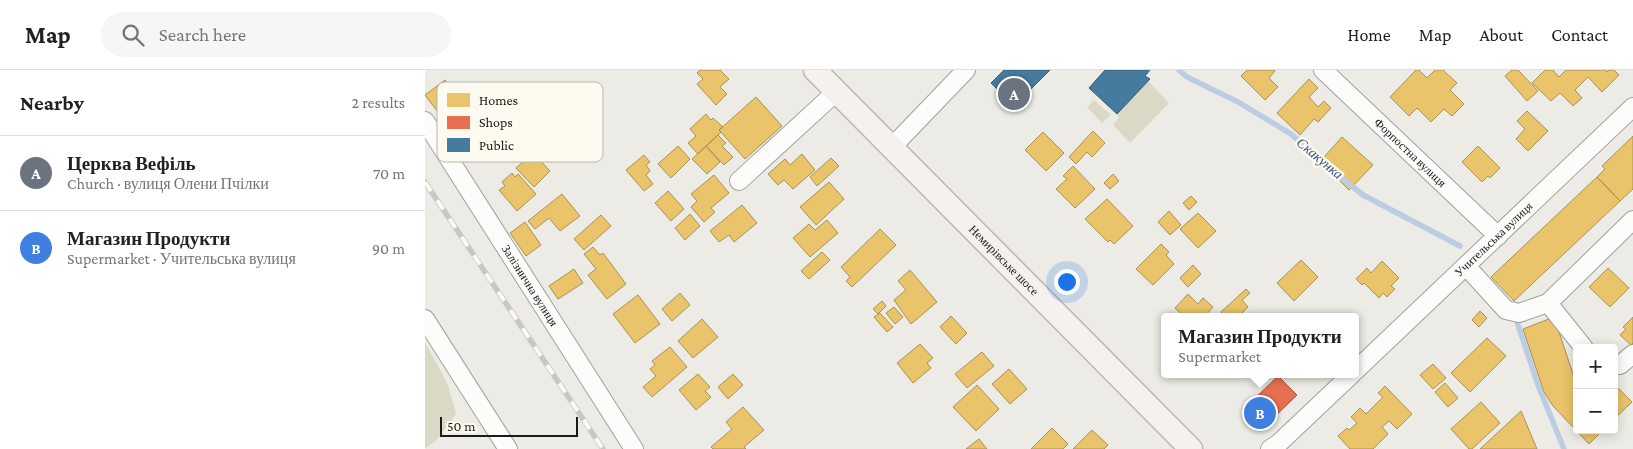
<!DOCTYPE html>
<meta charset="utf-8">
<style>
:root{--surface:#fff;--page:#f6f6f6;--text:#202124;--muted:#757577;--line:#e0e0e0;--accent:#d93025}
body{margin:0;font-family:"Crimson Pro",serif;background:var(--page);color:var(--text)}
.controls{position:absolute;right:15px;bottom:15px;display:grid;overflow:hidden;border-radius:5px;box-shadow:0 2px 12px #0003}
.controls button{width:45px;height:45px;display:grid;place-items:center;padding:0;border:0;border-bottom:1px solid var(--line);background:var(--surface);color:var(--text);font:25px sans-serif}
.scale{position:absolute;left:15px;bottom:12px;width:138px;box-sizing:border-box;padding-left:5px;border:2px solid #1b1a16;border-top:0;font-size:14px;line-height:18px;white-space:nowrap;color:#1b1a16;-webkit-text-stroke:4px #fdfaef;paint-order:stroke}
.you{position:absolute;left:641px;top:211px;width:18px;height:18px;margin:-12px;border:4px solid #fff;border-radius:50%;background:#1a73e8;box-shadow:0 0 0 8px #1a73e833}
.badge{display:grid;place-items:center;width:32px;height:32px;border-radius:50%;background:var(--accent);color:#fff;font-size:16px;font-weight:700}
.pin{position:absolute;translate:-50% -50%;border:2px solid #fff;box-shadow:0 1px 5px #0006}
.popup{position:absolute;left:736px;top:243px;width:198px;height:65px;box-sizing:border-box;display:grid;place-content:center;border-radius:5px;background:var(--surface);filter:drop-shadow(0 1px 4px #0005);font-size:16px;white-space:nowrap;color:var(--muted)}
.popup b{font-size:19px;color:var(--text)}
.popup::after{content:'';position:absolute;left:50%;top:100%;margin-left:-10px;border:10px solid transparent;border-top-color:var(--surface)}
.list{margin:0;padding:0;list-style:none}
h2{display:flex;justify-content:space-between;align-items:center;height:65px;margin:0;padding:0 20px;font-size:21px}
h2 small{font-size:16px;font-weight:400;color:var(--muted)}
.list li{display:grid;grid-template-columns:32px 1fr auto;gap:15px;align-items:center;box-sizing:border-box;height:75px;padding:0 20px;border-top:1px solid var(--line)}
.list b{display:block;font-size:19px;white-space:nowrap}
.list p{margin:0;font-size:16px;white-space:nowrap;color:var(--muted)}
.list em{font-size:16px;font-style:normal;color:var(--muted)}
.icon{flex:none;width:28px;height:28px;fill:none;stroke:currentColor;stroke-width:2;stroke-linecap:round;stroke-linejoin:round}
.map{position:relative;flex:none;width:1208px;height:379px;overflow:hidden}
header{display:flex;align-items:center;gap:30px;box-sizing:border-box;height:70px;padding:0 25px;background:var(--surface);border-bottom:1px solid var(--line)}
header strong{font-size:24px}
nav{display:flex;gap:28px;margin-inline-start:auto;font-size:18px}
.search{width:350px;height:45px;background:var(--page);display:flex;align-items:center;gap:12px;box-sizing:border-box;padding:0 18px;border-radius:28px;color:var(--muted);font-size:19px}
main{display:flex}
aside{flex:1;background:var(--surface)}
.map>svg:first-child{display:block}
</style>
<header>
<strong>Map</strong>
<div class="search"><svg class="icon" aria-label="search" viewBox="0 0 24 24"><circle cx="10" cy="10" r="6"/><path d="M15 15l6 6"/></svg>Search here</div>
<nav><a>Home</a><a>Map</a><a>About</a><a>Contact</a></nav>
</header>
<main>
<aside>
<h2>Nearby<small>2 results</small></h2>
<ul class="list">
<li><span class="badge" style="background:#6b7280">A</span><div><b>Церква Вефіль</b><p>Church · вулиця Олени Пчілки</p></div><em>70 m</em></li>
<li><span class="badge" style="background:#3f7fe0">B</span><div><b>Магазин Продукти</b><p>Supermarket · Учительська вулиця</p></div><em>90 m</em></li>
</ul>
</aside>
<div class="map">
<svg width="1208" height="379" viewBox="0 0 1208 379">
<rect width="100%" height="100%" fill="#ecebe5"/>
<path fill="#d9d9c6" d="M723,11L744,33L705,73L688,55L694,48L692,44Z
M669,30L686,45L677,53L662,37Z
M0,272L23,315L31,344L10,372L0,378Z"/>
<path fill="#e9c46a" stroke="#ab9151" d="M275,0H295L304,9L295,17L302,24L291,35L272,14L278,9L272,3Z
M822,0H849L850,1L844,8L853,17L840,30L816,6Z
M991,0H994L1002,8L1010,0H1018L1032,13L1025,20L1039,34L1027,46L1019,39L1006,52L992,38L984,46L965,27Z
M1087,0H1093L1113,21L1102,31L1080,6Z
M1120,0H1128L1134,7L1141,0H1181L1182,2L1184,0H1189L1194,5L1177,22L1163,7L1150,20L1157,28L1148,36L1135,23L1126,31L1107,13Z
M884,9L893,18L884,27L893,37L899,31L906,38L893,52L889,49L875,65L852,43Z
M20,10L45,43L25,58L0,25Z
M79,15L90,29L70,45L59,31Z
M331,27L357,56L320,89L294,60Z
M92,31L112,56L89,75L68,49Z
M1102,41L1123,61L1103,81L1091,69L1100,59L1092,51Z
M281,44L286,50L288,48L298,57L294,60L296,62L273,84L263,73L271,66L265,59Z
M39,54L45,64L30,73L24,63Z
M668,61L680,73L667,87L662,82L651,94L644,87Z
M618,62L639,83L621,101L600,80Z
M293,65L301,73L297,76L308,87L299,95L281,76Z
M1208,66V119L1195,131L1172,107L1180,99L1177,96Z
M917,67L948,95L924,120L914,110L918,105L899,87Z
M79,69L85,78L78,83L71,74Z
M253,76L265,89L246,108L233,94Z
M281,76L295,92L282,104L267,89Z
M1053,76L1075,98L1065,108L1063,106L1057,112L1037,92Z
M108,83L125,101L109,117L91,98Z
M377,84L390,100L368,119L359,110L353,115L343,104L360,89L365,95Z
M219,85L225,92L221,95L225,101L221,105L228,114L219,121L201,100Z
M406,88L414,96L392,116L385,107Z
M648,96L670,119L650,138L631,119L642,109L638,106Z
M87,103L90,107L93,104L111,124L92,141L74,120L80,116L77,112Z
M688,104L694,111L685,119L679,113Z
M289,105L304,123L286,138L290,142L279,152L266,137L272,131L266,124Z
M1172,107L1195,131L1089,231L1066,207Z
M404,112L419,129L391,155L375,137Z
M243,121L259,139L246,151L230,133Z
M137,124L155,146L135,161L124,148L110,159L103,151Z
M766,126L772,132L764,140L758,133Z
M682,129L708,156L689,174L685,170L683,172L660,149Z
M317,135L332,153L309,172L304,165L294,172L285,161Z
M744,141L756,155L745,165L733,152Z
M773,143L791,161L773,178L755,159Z
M265,144L275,156L260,170L250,158Z
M176,145L186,156L159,180L149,169Z
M402,150L413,163L385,187L368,168L384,154L390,160Z
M100,152L116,175L101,186L85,163Z
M455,159L471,175L427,217L421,211L425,207L416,197Z
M736,174L744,182L741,185L749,194L728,215L711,199Z
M168,177L175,185L178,183L201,214L182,229L163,205L171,199L159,184Z
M397,182L405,190L384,209L376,201Z
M876,190L893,207L869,231L852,213Z
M957,191L974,208L966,216L970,219L962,227L958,223L954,228L939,213L937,215L931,209L942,198L946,203Z
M768,195L776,204L763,217L755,208Z
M1183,198L1204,218L1185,237L1164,217Z
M149,199L158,213L133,229L124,216Z
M485,200L512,232L486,254L469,230L481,220L473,211Z
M821,219L825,223L817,230L823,237L813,247H801L796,242Z
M255,223L265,235L247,251L237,239Z
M763,224L773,234L778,228L788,237L779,247H760L750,238Z
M213,225L235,254L210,273L188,244Z
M457,231L461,236L453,244L448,239Z
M469,237L478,247L470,254L461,243Z
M1055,241L1062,248L1054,257L1047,250Z
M455,243L468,257L462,262L449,247Z
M526,246L542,263L531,274L515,257Z
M1129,247L1152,316V360H1178L1164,374L1128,336L1119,322L1098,259Z
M1208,247V273L1206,275L1195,265L1201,259L1198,257Z
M277,249L293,267L268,288L253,271Z
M1062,268L1081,286L1045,322L1026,303Z
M495,274L508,288L502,293L506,298L488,313L472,293Z
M245,277L262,297L227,327L218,317L231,306L225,299L230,295L227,291Z
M557,282L569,296L542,318L530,304Z
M1008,294L1021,308L1008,319L995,305Z
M584,299L602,319L585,334L567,314Z
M273,304L285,317L280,321L286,327L271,340L254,320Z
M308,304L318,315L303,329L293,317Z
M1020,313L1033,328L1023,337L1010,322Z
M1189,314L1207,332L1189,349Z
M552,315L574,339L551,361L528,337Z
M960,316L987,344L972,359L964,351L957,357L963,364L948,379H925L913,366L922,358L924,360L932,353L926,347L935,338L941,344L958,327L953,323Z
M1056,332L1075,353L1047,379H1044L1026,359Z
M318,337L339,360L319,377L321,379H288L286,377L307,359L301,352Z
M1096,341L1112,379H1055Z
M627,358L643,374L638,379H606Z
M667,360L683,375L679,379H648Z
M554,369L562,379H541Z"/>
<path fill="#e76f51" stroke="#aa563f" d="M853,306L872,325L841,355L823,335Z"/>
<path fill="#457b9d" stroke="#385e74" d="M579,0H625L589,36L566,13Z
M680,0H725L720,6L725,9L692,44L664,18Z"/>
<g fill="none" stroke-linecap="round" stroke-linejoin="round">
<path stroke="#bbcce3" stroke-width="5.5" d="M754,0L762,7L813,32L866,64L891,87L938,125L1035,176
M1092,252L1113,315L1139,379"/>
<g stroke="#a1a09b" stroke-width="20">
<g id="minor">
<path id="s1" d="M898,0L1073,166"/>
<path id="s2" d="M0,51L209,379"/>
<path d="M467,77L541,0"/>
<path d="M314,111L412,21"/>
<path d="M1041,196L1081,240L1094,243L1123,233L1208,150"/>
<path d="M1123,233L1159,278"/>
<path d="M0,249L83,379"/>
<path d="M1189,295H1195L1208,284"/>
<path id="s3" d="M930,301L1208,37"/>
<path d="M845,379L854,373L927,304"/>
</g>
</g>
<g stroke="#beb6b1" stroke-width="25">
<g id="major">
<path id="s4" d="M390,0L766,379"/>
</g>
</g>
<use href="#minor" stroke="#fcfcfb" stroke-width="18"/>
<use href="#major" stroke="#f5f1ee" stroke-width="22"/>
<g stroke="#c7c7c6" stroke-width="5.5">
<path id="rail" d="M0,112L178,379"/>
</g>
<use href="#rail" stroke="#fdfaef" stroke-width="4" stroke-dasharray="11" stroke-linecap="butt"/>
</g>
<g text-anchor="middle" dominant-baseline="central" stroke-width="5" stroke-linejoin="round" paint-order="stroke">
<g font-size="12" fill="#1b1a16" stroke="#fdfaef">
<text stroke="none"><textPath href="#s1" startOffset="120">Форпостна вулиця</textPath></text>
<text stroke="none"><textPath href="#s3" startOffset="191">Учительська вулиця</textPath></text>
<text stroke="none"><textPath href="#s4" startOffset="268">Немирівське шосе</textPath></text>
<text stroke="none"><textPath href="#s2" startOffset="195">Залізнична вулиця</textPath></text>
</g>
<g font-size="14" font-style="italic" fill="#30517f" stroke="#fdfaef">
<text transform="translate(895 88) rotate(40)">Скакунка</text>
</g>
</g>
<rect x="12" y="12" width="166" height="80" rx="8" fill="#fdfaef" stroke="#b9b7ae" stroke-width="1"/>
<rect x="22" y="23" width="23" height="14" fill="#e9c46a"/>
<rect x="22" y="46" width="23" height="13" fill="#e76f51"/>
<rect x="22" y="68" width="23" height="14" fill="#457b9d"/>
<g font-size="14" fill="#1b1a16">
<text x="54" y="35">Homes</text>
<text x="54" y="57">Shops</text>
<text x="54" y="80">Public</text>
</g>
</svg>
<div class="controls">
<button>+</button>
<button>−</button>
</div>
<div class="scale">50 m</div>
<div class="you"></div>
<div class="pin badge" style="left:589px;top:24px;background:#6b7280">A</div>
<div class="pin badge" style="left:835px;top:343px;background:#3f7fe0">B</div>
<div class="popup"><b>Магазин Продукти</b>Supermarket</div>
</div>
</main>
